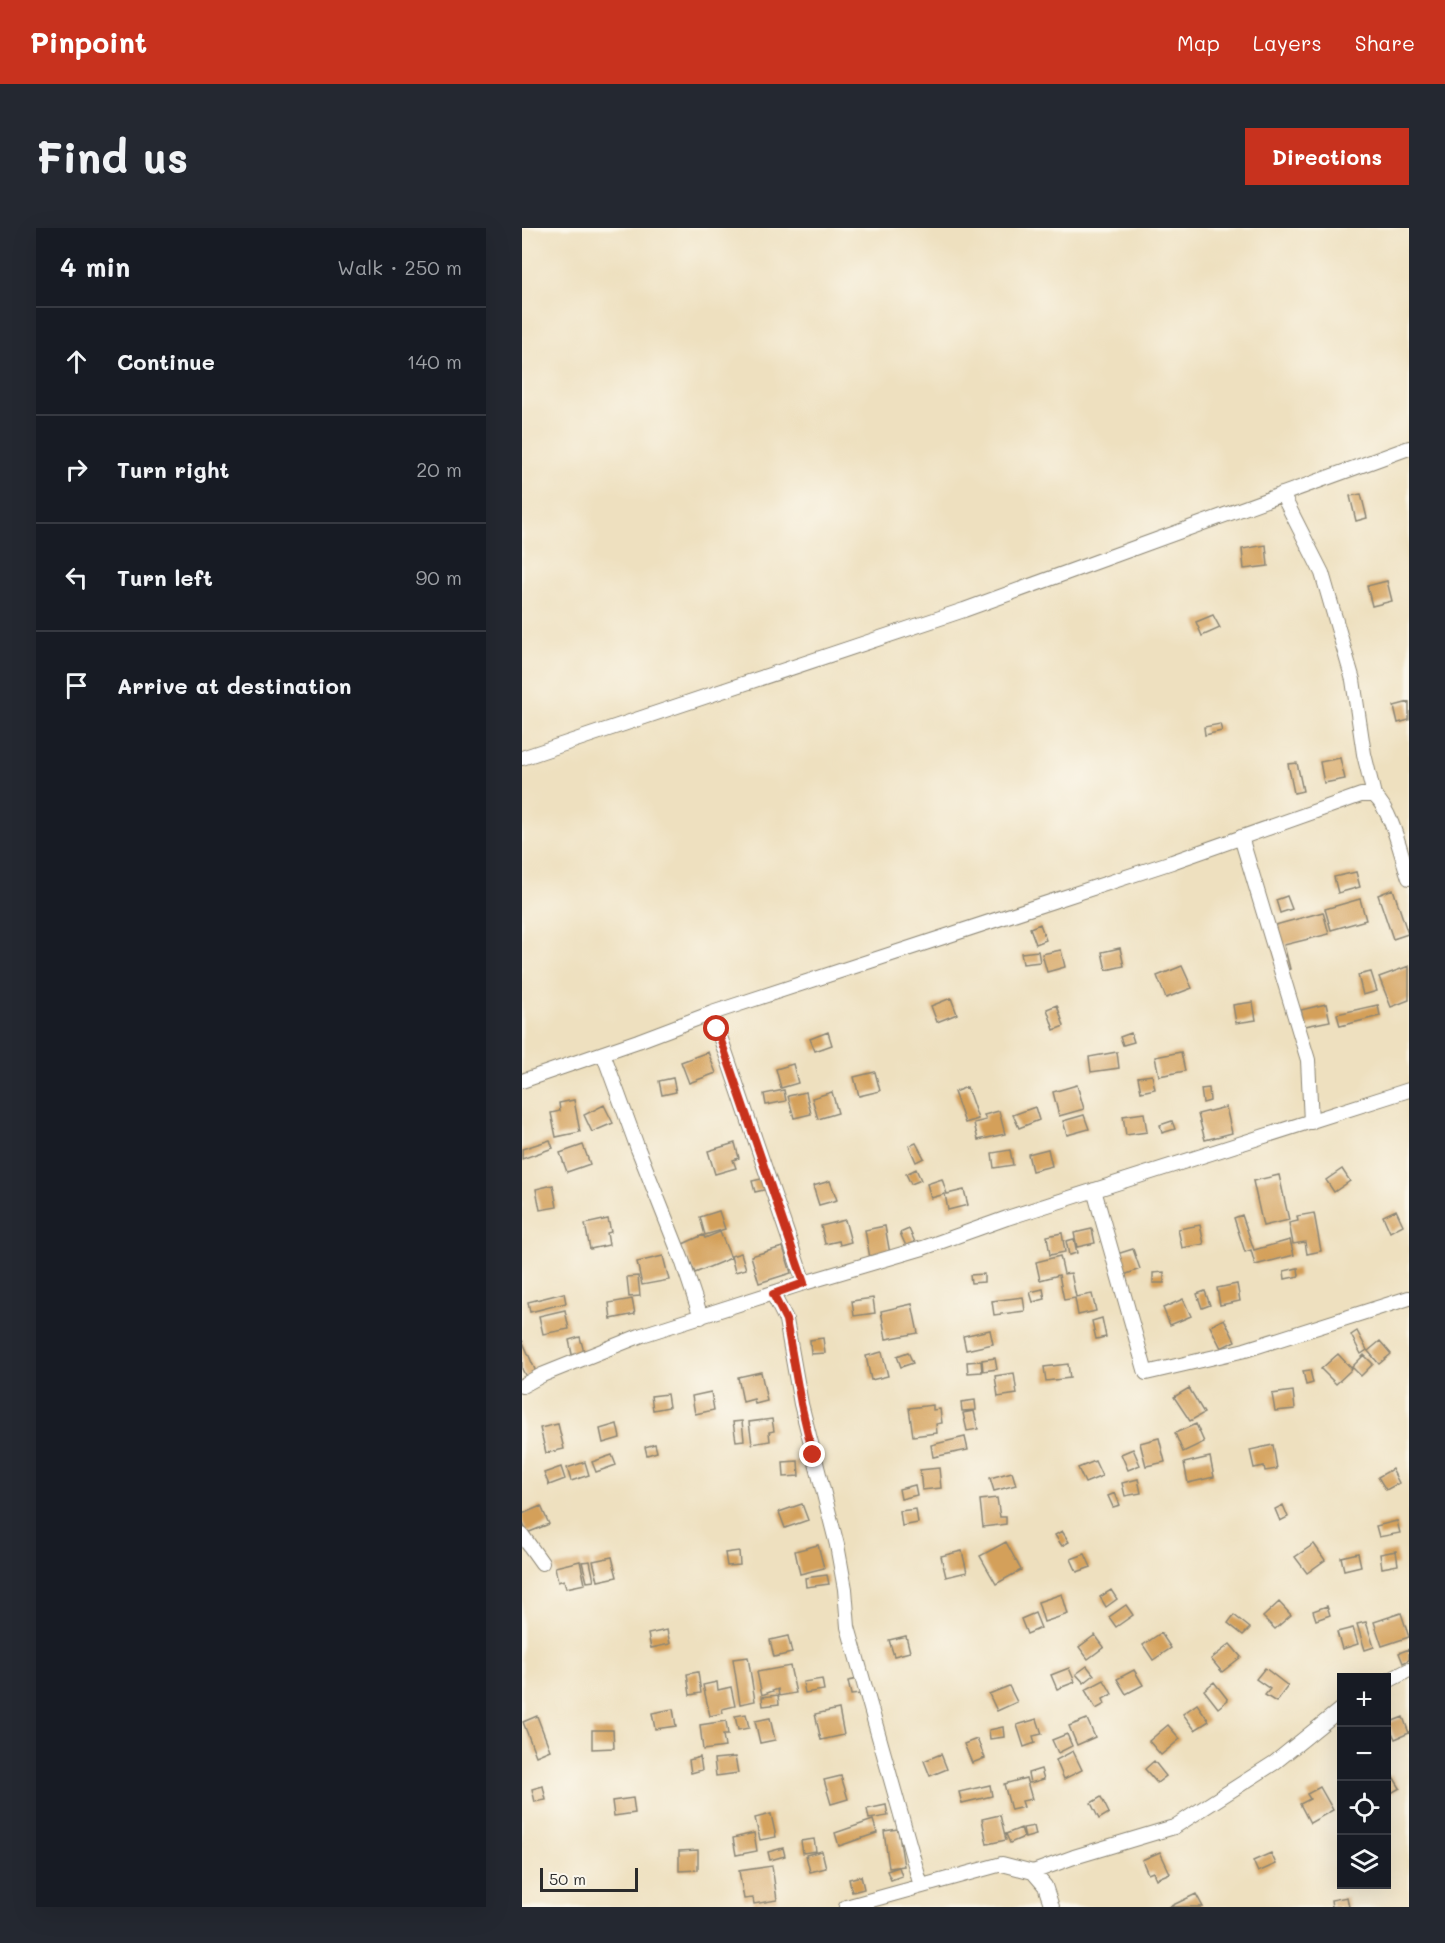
<!DOCTYPE html>
<meta charset="utf-8">
<style>
:root{--surface:#171b24;--page:#242831;--text:#f1f3f6;--muted:#9ea1a6;--line:#363941;--accent:#c8321e}
body{margin:0;font-family:Mali,sans-serif;background:var(--page);color:var(--text)}
.controls{position:absolute;right:18px;bottom:18px;display:grid;overflow:hidden;border-radius:0px;box-shadow:0 6px 24px #0002}
.controls button{width:54px;height:54px;display:grid;place-items:center;padding:0;border:0;border-bottom:2px solid var(--line);background:var(--surface);color:var(--text);font:30px sans-serif}
.scale{position:absolute;left:18px;bottom:15px;width:98px;box-sizing:border-box;padding-left:6px;border:3px solid #2b2b2b;border-top:0;font-size:16px;line-height:21px;white-space:nowrap;color:#2b2b2b;-webkit-text-stroke:4px #fbf7ec;paint-order:stroke}
.stop{position:absolute;width:18px;height:18px;margin:-14px;border:4px solid #c8321e;border-radius:50%;background:#fff}
.stop.end{background:#c8321e;border-color:#fff;box-shadow:0 2px 6px #0008}
.list{margin:0;padding:0;list-style:none}
h2{display:flex;justify-content:space-between;align-items:center;height:78px;margin:0;padding:0 24px;font-size:26px}
h2 small{font-size:20px;font-weight:400;color:var(--muted)}
.list li{display:grid;grid-template-columns:39px 1fr auto;gap:18px;align-items:center;box-sizing:border-box;height:108px;padding:0 24px;border-top:2px solid var(--line)}
.list b{display:block;font-size:22px;white-space:nowrap}
.list em{font-size:20px;font-style:normal;color:var(--muted)}
.icon{flex:none;width:33px;height:33px;fill:none;stroke:currentColor;stroke-width:2;stroke-linecap:round;stroke-linejoin:round}
.map{position:relative;flex:none;width:887px;height:1679px;overflow:hidden;border-radius:0px}
header{display:flex;align-items:center;gap:36px;box-sizing:border-box;height:84px;padding:0 30px;background:var(--accent);color:#fff}
header strong{font-size:28px}
nav{display:flex;gap:33px;margin-inline-start:auto;font-size:21px}
.intro{display:flex;align-items:center;justify-content:space-between;box-sizing:border-box;height:144px;padding:0 36px}
h1{margin:0;font-size:42px}
.button{padding:15px 27px;border-radius:0px;background:var(--accent);color:#fff;font-size:21px;font-weight:700}
main{display:flex;gap:36px;padding:0 36px}
aside{flex:1;background:var(--surface);border-radius:0px;box-shadow:0 6px 24px #0002}
.map>svg:first-child{display:block}
</style>
<header>
<strong>Pinpoint</strong>
<nav><a>Map</a><a>Layers</a><a>Share</a></nav>
</header>
<div class="intro"><h1>Find us</h1><a class="button">Directions</a></div>
<main>
<aside>
<h2>4 min<small>Walk · 250 m</small></h2>
<ul class="list">
<li><svg class="icon" aria-label="ahead" viewBox="0 0 24 24"><path d="M12 20V5M6 11l6-6 6 6"/></svg><div><b>Continue</b></div><em>140 m</em></li>
<li><svg class="icon" aria-label="right" viewBox="0 0 24 24"><path d="M7 20v-9h11M14 6l5 5-5 5"/></svg><div><b>Turn right</b></div><em>20 m</em></li>
<li><svg class="icon" aria-label="left" viewBox="0 0 24 24"><path d="M17 20v-9H6M10 6l-5 5 5 5"/></svg><div><b>Turn left</b></div><em>90 m</em></li>
<li><svg class="icon" aria-label="arrive" viewBox="0 0 24 24"><path d="M6 21V4h12l-3 4 3 4H6"/></svg><div><b>Arrive at destination</b></div></li>
</ul>
</aside>
<div class="map">
<svg width="887" height="1679" viewBox="0 0 887 1679">
<rect width="100%" height="100%" fill="#fbf7ec"/>
<filter id="ink" filterUnits="userSpaceOnUse"><feTurbulence type="fractalNoise" baseFrequency=".0167" numOctaves="2"/><feDisplacementMap in="SourceGraphic" scale="12" xChannelSelector="R" yChannelSelector="G"/><feConvolveMatrix kernelMatrix="1 2 1 2 8 2 1 2 1" color-interpolation-filters="sRGB"/></filter>
<filter id="wash" filterUnits="userSpaceOnUse"><feTurbulence type="fractalNoise" baseFrequency=".008" numOctaves="4" result="noise"/><feDisplacementMap in="SourceGraphic" scale="24" xChannelSelector="R" yChannelSelector="G"/><feGaussianBlur stdDeviation="1.35" result="paint"/><feColorMatrix in="noise" values="0 0 0 0 0 0 0 0 0 0 0 0 0 0 0 0 0 1.4 0 .05"/><feComposite in="paint" operator="in"/></filter>
<g filter="url(#wash)">
<rect width="100%" height="100%" fill="#eee0bf"/>
<g id="blocks">
<path fill="#d4a05a" d="M839,266L845,290L834,293L828,268Z
M744,317L746,338L722,341L720,321Z
M865,353L870,373L850,378L845,358Z
M691,387L698,400L680,408L674,394Z
M887,474V492L876,495L872,478Z
M698,496L700,503L683,507L682,499Z
M818,530L823,551L802,555L798,534Z
M775,535L781,563L772,565L766,536Z
M834,644L838,659L816,665L812,649Z
M871,661L886,706L871,711L856,667Z
M765,668L770,681L758,685L754,672Z
M838,671L844,692L809,702L803,681Z
M801,684L807,706L762,717L768,741L758,744L746,699Z
M518,696L524,712L514,716L508,700Z
M598,720L602,738L584,742L580,724Z
M539,722L543,739L525,744L520,726Z
M516,723L518,734L501,736L499,725Z
M660,738L670,760L644,770L635,748Z
M887,738V772L869,779L857,749Z
M849,744L855,763L841,767L836,747Z
M429,770L435,786L415,794L409,778Z
M731,774L734,792L714,795L711,777Z
M804,776L808,793L783,798L779,782Z
M535,777L542,798L532,802L525,781Z
M856,777L858,788L818,798L815,786Z
M306,804L310,817L293,823L288,811Z
M609,805L612,814L601,817L598,809Z
M186,824L194,845L167,855L159,834Z
M595,824L597,840L569,844L567,829Z
M659,824L663,843L637,848L633,829Z
M271,836L276,855L259,860L254,841Z
M353,844L358,863L337,868L332,849Z
M630,847L633,861L619,864L616,849Z
M151,850L154,864L140,867L137,853Z
M555,857L562,881L537,888L531,864Z
M445,859L456,891L443,895L432,864Z
M687,860L688,873L681,875L679,861Z
M262,862L264,873L244,877L242,866Z
M284,864L289,886L272,890L266,868Z
M310,864L316,885L296,891L290,870Z
M52,872L58,904L34,909L29,885L38,883L37,875Z
M82,877L91,895L70,904L62,887Z
M513,879L517,892L497,900L491,887Z
M704,879L710,905L683,912L676,886Z
M477,883L483,906L456,912L452,895L464,892L462,887Z
M622,885L625,904L604,907L601,888Z
M562,887L567,901L545,907L541,893Z
M650,893L653,901L640,905L638,897Z
M28,912L31,920L0,931V921Z
M213,915L217,930L211,932L214,940L193,946L186,923Z
M394,915L402,930L394,934L387,918Z
M61,917L68,936L45,944L38,925Z
M526,921L530,938L510,943L506,926Z
M488,922L491,937L472,940L470,925Z
M394,941L399,952L389,956L384,946Z
M820,941L828,953L812,964L804,952Z
M757,947L767,992L741,998L731,953Z
M244,950L246,961L233,964L230,953Z
M420,951L425,966L442,962L446,977L426,982L423,966L409,970L405,956Z
M308,953L315,972L297,977L291,958Z
M31,957L35,979L18,982L14,961Z
M874,982L881,997L868,1004L861,988Z
M197,983L203,1001L183,1007L178,989Z
M792,985L799,1023L785,1026L783,1014L771,1016L767,995L776,993L775,988Z
M720,987L732,1022L768,1012L772,1027L733,1037L729,1022L723,1024L712,990Z
M86,991L89,1004L85,1005L87,1017L68,1021L63,996Z
M323,992L329,1014L318,1017L317,1013L303,1016L299,998Z
M678,997L682,1016L660,1020L656,1001Z
M363,998L368,1026L348,1030L343,1002Z
M387,1001L393,1014L384,1018L378,1005Z
M570,1001L573,1015L555,1019L552,1005Z
M198,1004L209,1030L173,1045L161,1016L181,1007L183,1010Z
M540,1005L543,1024L528,1027L525,1008Z
M552,1011L555,1025L547,1027L544,1013Z
M261,1019L269,1045L237,1055L229,1028Z
M611,1021L618,1041L602,1047L595,1026Z
M219,1025L224,1041L213,1044L209,1028Z
M141,1028L147,1052L120,1057L115,1034Z
M538,1028L542,1046L549,1045L554,1069L570,1066L574,1083L556,1087L553,1070L542,1072L537,1047L518,1052L514,1034Z
M776,1040L777,1048L763,1051L762,1043Z
M642,1044V1055H631V1045Z
M462,1046V1054L449,1055L448,1047Z
M116,1048L118,1068L107,1069L105,1049Z
M715,1056L718,1073L698,1077L695,1060Z
M521,1061L523,1071L511,1074L508,1064Z
M683,1063L688,1077L680,1080L675,1066Z
M42,1065L44,1075L8,1084L6,1074Z
M501,1069L503,1083L472,1087L470,1073Z
M351,1070L353,1085L332,1088L330,1073Z
M110,1071L113,1086L89,1091L87,1075Z
M661,1071L669,1088L648,1097L641,1080Z
M390,1076L396,1105L364,1111L359,1083Z
M43,1082L47,1101L21,1106L17,1088Z
M580,1090L584,1109L574,1111L570,1093Z
M702,1091L713,1113L699,1120L688,1098Z
M468,1102L471,1116L444,1122L441,1108Z
M835,1103L845,1122L839,1126L829,1107Z
M58,1109L63,1128L51,1131L47,1112Z
M301,1110L303,1125L289,1126L288,1112Z
M0,1112L14,1144L4,1149L0,1141Z
M858,1113L869,1126L857,1136L846,1123Z
M360,1124L366,1148L349,1152L344,1128Z
M386,1124L391,1135L379,1139L375,1128Z
M816,1126L830,1141L814,1156L799,1141Z
M842,1127L851,1136L839,1148L830,1139Z
M473,1130L475,1141L461,1143L460,1132Z
M459,1133L460,1144L446,1145L445,1134Z
M546,1136L548,1150L524,1153L522,1139Z
M788,1142L791,1155L784,1157L781,1143Z
M239,1144L245,1173L233,1176L232,1171L221,1174L216,1149Z
M492,1145L495,1166L476,1169L473,1148Z
M667,1160L682,1185L668,1193L652,1169Z
M771,1163L773,1181L753,1183L750,1166Z
M189,1164L192,1182L173,1186L170,1168Z
M145,1166L147,1179L131,1182L129,1168Z
M453,1172L454,1182L440,1183L439,1174Z
M411,1177V1182L418,1181L420,1195L414,1196L415,1205L391,1208L387,1180Z
M452,1183L456,1201L445,1203L441,1185Z
M250,1191L252,1203L247,1204L248,1213L230,1216L227,1194Z
M220,1193L222,1212L214,1213L211,1194Z
M36,1196L42,1221L24,1225L18,1200Z
M95,1196L98,1210L81,1215L78,1201Z
M674,1196L682,1214L661,1224L653,1205Z
M443,1209L446,1222L411,1229L409,1217Z
M637,1210L643,1234L624,1238L618,1215Z
M133,1216L135,1224L125,1227L123,1219Z
M751,1217L755,1241L743,1243L742,1238L732,1240L728,1222Z
M611,1221L618,1237L606,1242L599,1226Z
M90,1227L94,1237L74,1244L70,1234Z
M688,1229L692,1249L666,1255L662,1235Z
M276,1233L277,1248L262,1249L261,1234Z
M573,1233L580,1248L563,1255L556,1240Z
M63,1234L67,1247L49,1253L45,1240Z
M39,1239L43,1251L27,1257L22,1245Z
M417,1240L419,1260L400,1262L398,1242Z
M870,1241L877,1255L864,1262L856,1249Z
M490,1244L494,1257L472,1263L468,1250Z
M616,1251L619,1265L603,1268L600,1255Z
M393,1257L395,1267L379,1271L377,1261Z
M593,1265L598,1277L591,1279L586,1268Z
M475,1270L478,1289H484V1296L461,1299L458,1272Z
M280,1276L286,1292L263,1300L257,1284Z
M761,1277L766,1289L758,1293L753,1281Z
M19,1278L27,1296L5,1305L0,1293V1286Z
M394,1281L396,1295L380,1298L378,1283Z
M875,1293L878,1305L857,1309L854,1298Z
M540,1303L547,1314L540,1318L533,1307Z
M484,1314L499,1342L474,1356L458,1328Z
M792,1316L803,1332L785,1345L773,1329Z
M296,1317L302,1340L278,1346L273,1323Z
M217,1323L218,1337L205,1338L203,1325Z
M440,1323L445,1344L424,1349L419,1328Z
M874,1323L876,1337L860,1340L858,1326Z
M836,1325L839,1338L822,1342L819,1329Z
M563,1326L569,1339L555,1344L549,1331Z
M90,1329L95,1349L76,1353L71,1333Z
M58,1333L63,1356L44,1360L42,1352L36,1354L33,1339Z
M68,1333L72,1353L65,1354L60,1334Z
M305,1347L307,1356L284,1359L283,1350Z
M589,1362L595,1371L584,1379L578,1369Z
M540,1366L546,1386L522,1394L516,1374Z
M757,1374L769,1387L753,1401L741,1389Z
M604,1377L611,1387L594,1399L587,1389Z
M805,1378L808,1387L794,1392L791,1383Z
M513,1385L519,1400L505,1406L499,1391Z
M879,1385L887,1409L860,1418L852,1394Z
M712,1387L728,1400L721,1407L706,1395Z
M844,1394L852,1419L843,1422L835,1396Z
M831,1400L836,1416L820,1421L815,1404Z
M145,1402L148,1416L129,1420L126,1406Z
M639,1405L649,1420L631,1432L621,1417Z
M573,1407L582,1419L566,1431L557,1419Z
M266,1408L270,1425L252,1429L248,1412Z
M384,1408L388,1424L372,1428L367,1412Z
M708,1416L719,1429L700,1444L689,1431Z
M887,1421V1432L881,1435L877,1425Z
M226,1429L233,1473L218,1476L211,1431Z
M268,1438L274,1465L257,1468L256,1461L240,1467L235,1444Z
M565,1438L572,1447L562,1455L554,1446Z
M547,1440L553,1454L535,1461L529,1447Z
M743,1440L766,1458L754,1474L743,1467L748,1461L734,1451Z
M612,1442L621,1457L604,1466L595,1451Z
M176,1444L179,1465L168,1467L165,1446Z
M300,1451L302,1462L283,1465L281,1454Z
M336,1451L339,1466L329,1467L326,1453Z
M582,1452L590,1466L581,1471L583,1476L574,1481L563,1462Z
M195,1454L196,1462L209,1459L213,1478L200,1481L201,1485L188,1488L181,1457Z
M692,1454L706,1472L696,1480L682,1462Z
M487,1458L495,1474L475,1483L467,1466Z
M256,1467L257,1476L241,1478L240,1469Z
M675,1476L687,1493L673,1502L661,1486Z
M151,1481L154,1498L133,1501L130,1485Z
M317,1481L322,1507L299,1512L293,1486Z
M224,1486L227,1500L216,1502L213,1488Z
M15,1488L28,1522L14,1528L1,1494Z
M881,1489L887,1505L873,1511L866,1495Z
M248,1490L253,1512L238,1515L233,1493Z
M515,1491L520,1506L511,1508L513,1515L502,1519L495,1497Z
M565,1491L573,1509L555,1517L547,1498Z
M204,1493L206,1507H201L203,1519L181,1522L178,1497Z
M646,1497L658,1511L639,1527L627,1513Z
M481,1499L482,1509L468,1511L467,1502Z
M70,1502H91L92,1520L70,1521Z
M545,1506L550,1518L536,1525L530,1512Z
M455,1511L463,1530L450,1535L442,1516Z
M551,1523L560,1542L542,1551L534,1532Z
M419,1526L425,1541L408,1548L402,1533Z
M178,1529L180,1542L169,1545L167,1532Z
M213,1529L216,1545L194,1548L192,1531Z
M632,1533L644,1548L635,1555L623,1541Z
M519,1541L522,1551L508,1555L506,1545Z
M870,1547L878,1560L864,1568V1550Z
M319,1548L326,1571L309,1576L302,1552Z
M504,1550L510,1571L500,1573L502,1579L489,1582L482,1556Z
M468,1557L470,1568L440,1575L437,1564Z
M21,1558L24,1572L13,1574L10,1561Z
M798,1559L811,1582L788,1595L778,1576L788,1571L785,1566Z
M579,1569L587,1585L577,1591L569,1575Z
M111,1570L113,1585L92,1588L90,1573Z
M364,1577L366,1588L347,1591L345,1581Z
M249,1586L254,1609L238,1612L233,1590Z
M478,1587L484,1612L465,1616L460,1591Z
M351,1592L355,1605L317,1618L313,1605Z
M512,1598L514,1607L503,1610L501,1600Z
M499,1600L502,1609L488,1615L484,1606Z
M376,1601L382,1638L367,1640L362,1603Z
M232,1605L235,1623L214,1627L211,1610Z
M292,1611L294,1623L281,1625L279,1613Z
M261,1620L263,1628L248,1632L246,1624Z
M176,1622V1642L157,1643V1623Z
M300,1623L304,1640L288,1644L284,1627Z
M638,1624L648,1645L634,1651L631,1644L626,1646L620,1632Z
M749,1625L754,1636L736,1644L731,1633Z
M250,1638L255,1672L232,1676L231,1670L222,1671L217,1643Z
M377,1639L380,1648L369,1652L365,1643Z
M339,1648L342,1661L330,1664L327,1651Z
M674,1666L681,1679H647Z
M825,1669L827,1679H810L809,1672Z"/>
</g>
</g>
<g filter="url(#ink)">
<use href="#blocks" fill-opacity="0" stroke="#8c8675" stroke-width="1.5"/>
<g fill="none" stroke-linecap="round" stroke-linejoin="round">
<g stroke="#8c8675" stroke-width="16">
<path id="minor" d="M760,266L800,345L831,452L842,526L852,567
M0,530L442,382L887,220
M719,609L786,832L789,894
M190,785L282,1055
M81,825L116,921L160,1032L179,1089
M0,853L116,813L190,785L650,634L839,567H852C871,585 878,624 887,650
M572,962L624,1145L723,1122L887,1070
M251,1066L264,1092L279,1176L315,1317L323,1361L326,1399L399,1658
M0,1158L20,1147L120,1107L282,1055L401,1020L485,990L887,862
M0,1307L20,1335
M864,1454L887,1442
M511,1644L552,1629L652,1599L752,1535L820,1480
M324,1679L480,1636L511,1644L523,1658L530,1679"/>
</g>
<use href="#minor" stroke="#fff" stroke-width="14"/>
</g>
</g>
<g fill="none" stroke-linecap="round" stroke-linejoin="round" filter="url(#ink)">
<path stroke="#c8321e" stroke-width="8" d="M195,801L282,1055L251,1066L264,1092L279,1176L291,1227"/>
</g>
</svg>
<div class="controls">
<button>+</button>
<button>−</button>
<button><svg class="icon" aria-label="locate" viewBox="0 0 24 24"><circle cx="12" cy="12" r="6"/><path d="M12 2v4M12 18v4M2 12h4M18 12h4"/></svg></button>
<button><svg class="icon" aria-label="layers" viewBox="0 0 24 24"><path d="M12 4l9 5-9 5-9-5zM3 14l9 5 9-5"/></svg></button>
</div>
<div class="scale">50 m</div>
<div class="stop" style="left:195px;top:801px"></div>
<div class="stop end" style="left:291px;top:1227px"></div>
</div>
</main>
